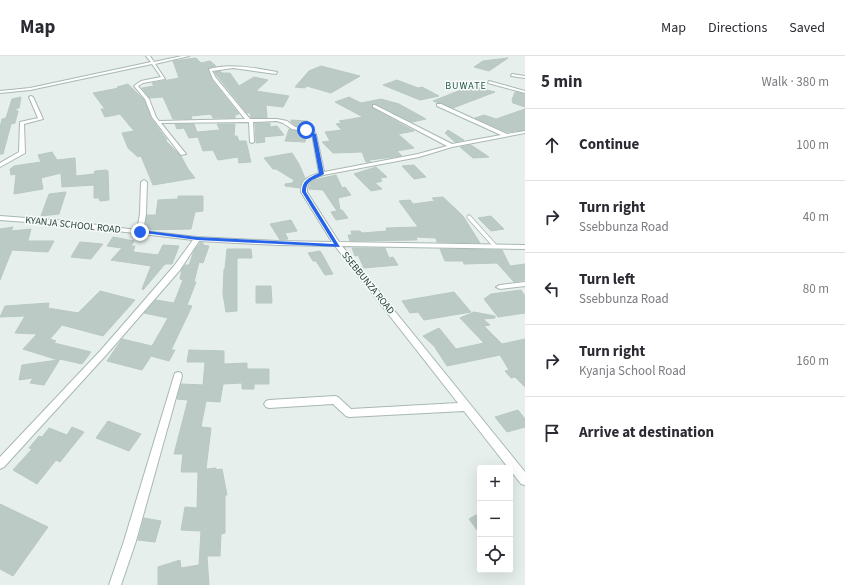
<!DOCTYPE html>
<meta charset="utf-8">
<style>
:root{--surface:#fff;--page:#f2f2f3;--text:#2b2b33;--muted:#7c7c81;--line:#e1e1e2}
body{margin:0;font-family:"Source Sans 3",sans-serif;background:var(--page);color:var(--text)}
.controls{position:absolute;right:12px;bottom:12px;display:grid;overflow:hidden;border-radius:4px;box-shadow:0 4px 16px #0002}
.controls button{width:36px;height:36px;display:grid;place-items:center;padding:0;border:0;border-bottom:1px solid var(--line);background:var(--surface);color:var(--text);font:20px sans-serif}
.stop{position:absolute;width:12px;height:12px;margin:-9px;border:3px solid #2563eb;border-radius:50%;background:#fff}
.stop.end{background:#2563eb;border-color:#fff;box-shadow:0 1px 4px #0008}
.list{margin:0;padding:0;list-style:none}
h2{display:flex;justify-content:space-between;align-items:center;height:52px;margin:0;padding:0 16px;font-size:17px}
h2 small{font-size:13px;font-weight:400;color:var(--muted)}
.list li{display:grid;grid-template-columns:26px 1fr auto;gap:12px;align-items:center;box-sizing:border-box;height:72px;padding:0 16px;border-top:1px solid var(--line)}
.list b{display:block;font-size:15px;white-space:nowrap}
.list p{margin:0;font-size:13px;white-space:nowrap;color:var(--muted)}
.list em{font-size:13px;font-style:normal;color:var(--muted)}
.icon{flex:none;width:22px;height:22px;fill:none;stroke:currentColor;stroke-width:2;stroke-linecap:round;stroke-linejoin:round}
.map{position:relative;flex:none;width:525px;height:529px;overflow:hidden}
header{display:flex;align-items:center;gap:24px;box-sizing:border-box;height:56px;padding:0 20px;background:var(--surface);border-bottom:1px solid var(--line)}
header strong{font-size:19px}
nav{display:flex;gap:22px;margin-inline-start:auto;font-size:14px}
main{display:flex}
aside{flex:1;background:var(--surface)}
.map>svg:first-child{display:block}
</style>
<header>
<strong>Map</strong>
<nav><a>Map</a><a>Directions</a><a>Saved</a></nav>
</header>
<main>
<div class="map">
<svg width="525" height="529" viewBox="0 0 525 529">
<rect width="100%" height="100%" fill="#e6efeb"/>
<path fill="#bbcac4" stroke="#b8c9c2" d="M196,2L201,7L210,5L216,10L209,12L208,14L212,24L239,58L235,59V62H213L211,58L191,60L192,63H173L163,41L150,42L142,32L154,30L152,27L179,22L173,5Z
M508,2L489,15L474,11L483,5Z
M321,10L360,20L331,37L307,30L305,32L295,31L309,15Z
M220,15L222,17H230L239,30L254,21L268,24L256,35L289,40L283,51L266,49L267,62H251L250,57H247L214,16Z
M397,24L418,32L422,31L439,40L420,44L383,29Z
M128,28L144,44L151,62L167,84H165L181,100L188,113L195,122L153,129L141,100L138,101L128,92L122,77L134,75L120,58L105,61L101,53H105L93,37L119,32L117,31Z
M471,30L495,36L453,52L433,45Z
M515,36L525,38V51L513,47L512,44Z
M21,41L19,52L14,53L18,55L15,67L11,68L3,98H0V72L2,63L6,62L12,43Z
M349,41L361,47L381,43L399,48L426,63L412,66L376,48L372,49V52L414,75L398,78L414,92L397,95L402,100L369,104L371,106H366L362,96L333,97L322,86L330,85L325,76L342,74L336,68L342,67L339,65L363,61L335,46Z
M525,53V74L507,76L475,62L484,59L496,63Z
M291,64L308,65V72L296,70L291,66Z
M255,67H270V71L277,70L284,79L264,81L265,86L256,87Z
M175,68H194L197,76L220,74L217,68H235L234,80H237L239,85H246L251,106L239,107L238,101L218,104L213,94L203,95L198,81L189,82L184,72L177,73Z
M289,73L307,77L305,86L285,85Z
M448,74L464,84L455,86L445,77Z
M471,89L489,101L473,102L460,91Z
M52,96L57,104L75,102L76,120L94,118L95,115L106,114L108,115L109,144L100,145L99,142H94V129L62,131L61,117L41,122L43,133L14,138L16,118L11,119L10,113L14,110L41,106L38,99Z
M292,97L299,108L305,122L300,132L285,130V128L292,127L294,124L276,113H273L264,102Z
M414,109L426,121L414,123L402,110Z
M376,111L387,121L380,122L382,125L375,127L382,133L371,135L354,118Z
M336,119L342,132L345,131L351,139L338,142L340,154H342L348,162L336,164L331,156L337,155L323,134L309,133L311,127L314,124Z
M66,136L59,158L41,160L49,138Z
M178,140H203V155L195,156L191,173L145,174L147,159H156L158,144L178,143Z
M443,141L463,160L480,187L437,186L436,182L416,181L417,184L350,185L348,179H352L351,175H360L362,177L387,175L386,172L418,171L399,145L410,144L413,148L435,145L432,142Z
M491,160L504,173L491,175L478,162Z
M291,164L297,175L285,177L288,183L280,184L270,168Z
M13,171L11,175L31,173L28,185H54L48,196L12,194L0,224V173Z
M113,181L134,185L131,190H135L133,196L158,199L163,189L179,190L172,208H165L143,234L142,233L151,210L111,204L122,192L107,190Z
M80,186L103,188L91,203L71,201Z
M200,187H203V189L209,190L203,207L199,206L194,226H196L187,249L192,250L171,294H175L169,305L151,300L142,314L107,305L122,283L152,290L168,262L144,257L156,244L174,247L183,224L180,223L182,213L185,209H189L194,195Z
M352,192H385L389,202L393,201L398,209L364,212L358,199L355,200Z
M227,193H251L252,202H237V255L226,256L223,238L224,213H225Z
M440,193L502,194L510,210L525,208V224L514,226L497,207L464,208L463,205H445Z
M320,195L322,198L333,218L325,219L316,205H313L308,197Z
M256,230H271L272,247H256Z
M521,234L525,240V257L498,261L484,243L491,238Z
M100,235L135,244L103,280L62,269L50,283L56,285L54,287L91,296L82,308L60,303L44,329L30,327L33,322L19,324L22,309L58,304L23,293L37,278L15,277L25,260L0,261L5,250L49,247L48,252L78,257Z
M454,236L471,256L424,264L418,256L410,257L402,245Z
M474,256L495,260V262L483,263L490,269L484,270L502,288L525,283V331L515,321L511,322L505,315L509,314L500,299L447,310L434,290L423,280L439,272L456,293L484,287L460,262Z
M189,294L224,295V308L247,307V313H269V328H254V333H242V327L223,328L220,346L206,345L201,371L211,372L206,413L216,412V414L222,413L227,439H225V477L221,478L220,500H207L209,529H158V511L180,504L181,512L199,509L201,475L181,474L185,451L197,452L198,416H181L183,398H174L188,344L177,343L181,328L203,329L205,306H187Z
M518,354L525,363V371L507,376L495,361Z
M108,365L141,378L129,395L96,382Z
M72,371L84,376L60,406L56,404L37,428L13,414L32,393L29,392L39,380L42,381L49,372L67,379Z
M0,448L48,471L13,520L0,513Z
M480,457V478L469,463Z
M144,462L161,465L155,486L138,484Z"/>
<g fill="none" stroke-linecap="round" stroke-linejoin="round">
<g stroke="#a8b8b2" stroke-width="5">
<path id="lane" d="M469,161L495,190"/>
</g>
<g stroke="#a8b8b2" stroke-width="2">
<path id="street" d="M146,0H150L154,6L182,0H189L155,8L165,23L143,27L138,30L149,43L156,61L159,65L245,63L213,23L209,13C230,7 255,12 277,16L276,18L233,12L212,15L216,22L250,63H277L287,65L295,71L313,74L316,78L324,116L418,98L447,90L373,51V49H375L452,88L501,79L437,50V48H441L507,78L525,75V77L452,91L419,101L323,119C313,123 307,124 307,136L339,186L525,189V193L342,190L525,416V429L521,428L464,355L349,361L346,360L333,348L269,352L266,351L264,348L266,345L269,344L335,340L338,341L351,353L458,347L335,190L277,189L199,185L180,214L107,298L4,411L0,413V401L101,294L174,210L193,184L66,169L0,164V160L66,165L137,174L140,158L141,126L144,124L147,126L146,158L143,175L197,181L277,185L332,186L301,136C301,123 308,121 319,117L312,78L309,76L292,73L283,67L277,65L253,66L254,86L252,87L250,86L249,66L161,67L186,98L181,99L152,61L145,43L134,30L141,25L161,21L152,8L30,34L0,37V35L30,32L151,6Z
M512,18L525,20V22L511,20Z
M489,25L525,35V37L488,27Z
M31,40L33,41L43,63L24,68L25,97L0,111V107L19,96L20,66L38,62L29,41Z
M525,226V230L500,233L496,231L500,229Z
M178,316L181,317L182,320L136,485L121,529H109L124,485L174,320L175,317Z"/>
</g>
<use href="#lane" stroke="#fff" stroke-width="3.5"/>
<use href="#street" fill="#fff" fill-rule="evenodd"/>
</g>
<path fill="#2563eb" d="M305,73L316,78L324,118C315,124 306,123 306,136L340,191L197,184L137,176L140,174L197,181L334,188L302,136C302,124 309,122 319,117L312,79Z"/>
<g text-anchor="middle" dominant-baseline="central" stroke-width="3" stroke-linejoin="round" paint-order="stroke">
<g font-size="10" letter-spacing="1" fill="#1f5548" stroke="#f7fbf9">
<text x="466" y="30">BUWATE</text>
</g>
<g font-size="10" fill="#24423a" stroke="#f7fbf9">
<text transform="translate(73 169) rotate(6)">KYANJA SCHOOL ROAD</text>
<text transform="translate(368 227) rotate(51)">SSEBBUNZA ROAD</text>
</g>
</g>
</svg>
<div class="controls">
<button>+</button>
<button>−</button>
<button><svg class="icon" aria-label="locate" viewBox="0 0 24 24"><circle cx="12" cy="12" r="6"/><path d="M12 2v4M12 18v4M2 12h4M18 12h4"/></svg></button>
</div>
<div class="stop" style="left:306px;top:74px"></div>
<div class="stop end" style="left:140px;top:176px"></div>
</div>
<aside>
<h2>5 min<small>Walk · 380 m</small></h2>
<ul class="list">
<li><svg class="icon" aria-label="ahead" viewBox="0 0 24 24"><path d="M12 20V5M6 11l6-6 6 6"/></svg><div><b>Continue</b></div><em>100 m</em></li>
<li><svg class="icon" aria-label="right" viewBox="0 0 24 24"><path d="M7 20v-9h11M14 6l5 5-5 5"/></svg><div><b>Turn right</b><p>Ssebbunza Road</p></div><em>40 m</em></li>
<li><svg class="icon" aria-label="left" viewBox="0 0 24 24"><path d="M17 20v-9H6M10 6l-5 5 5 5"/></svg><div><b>Turn left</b><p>Ssebbunza Road</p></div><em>80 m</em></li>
<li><svg class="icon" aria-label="right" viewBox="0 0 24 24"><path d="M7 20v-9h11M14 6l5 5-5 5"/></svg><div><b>Turn right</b><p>Kyanja School Road</p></div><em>160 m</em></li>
<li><svg class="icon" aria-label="arrive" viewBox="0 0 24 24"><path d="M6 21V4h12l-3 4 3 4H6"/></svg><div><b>Arrive at destination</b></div></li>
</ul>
</aside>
</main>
